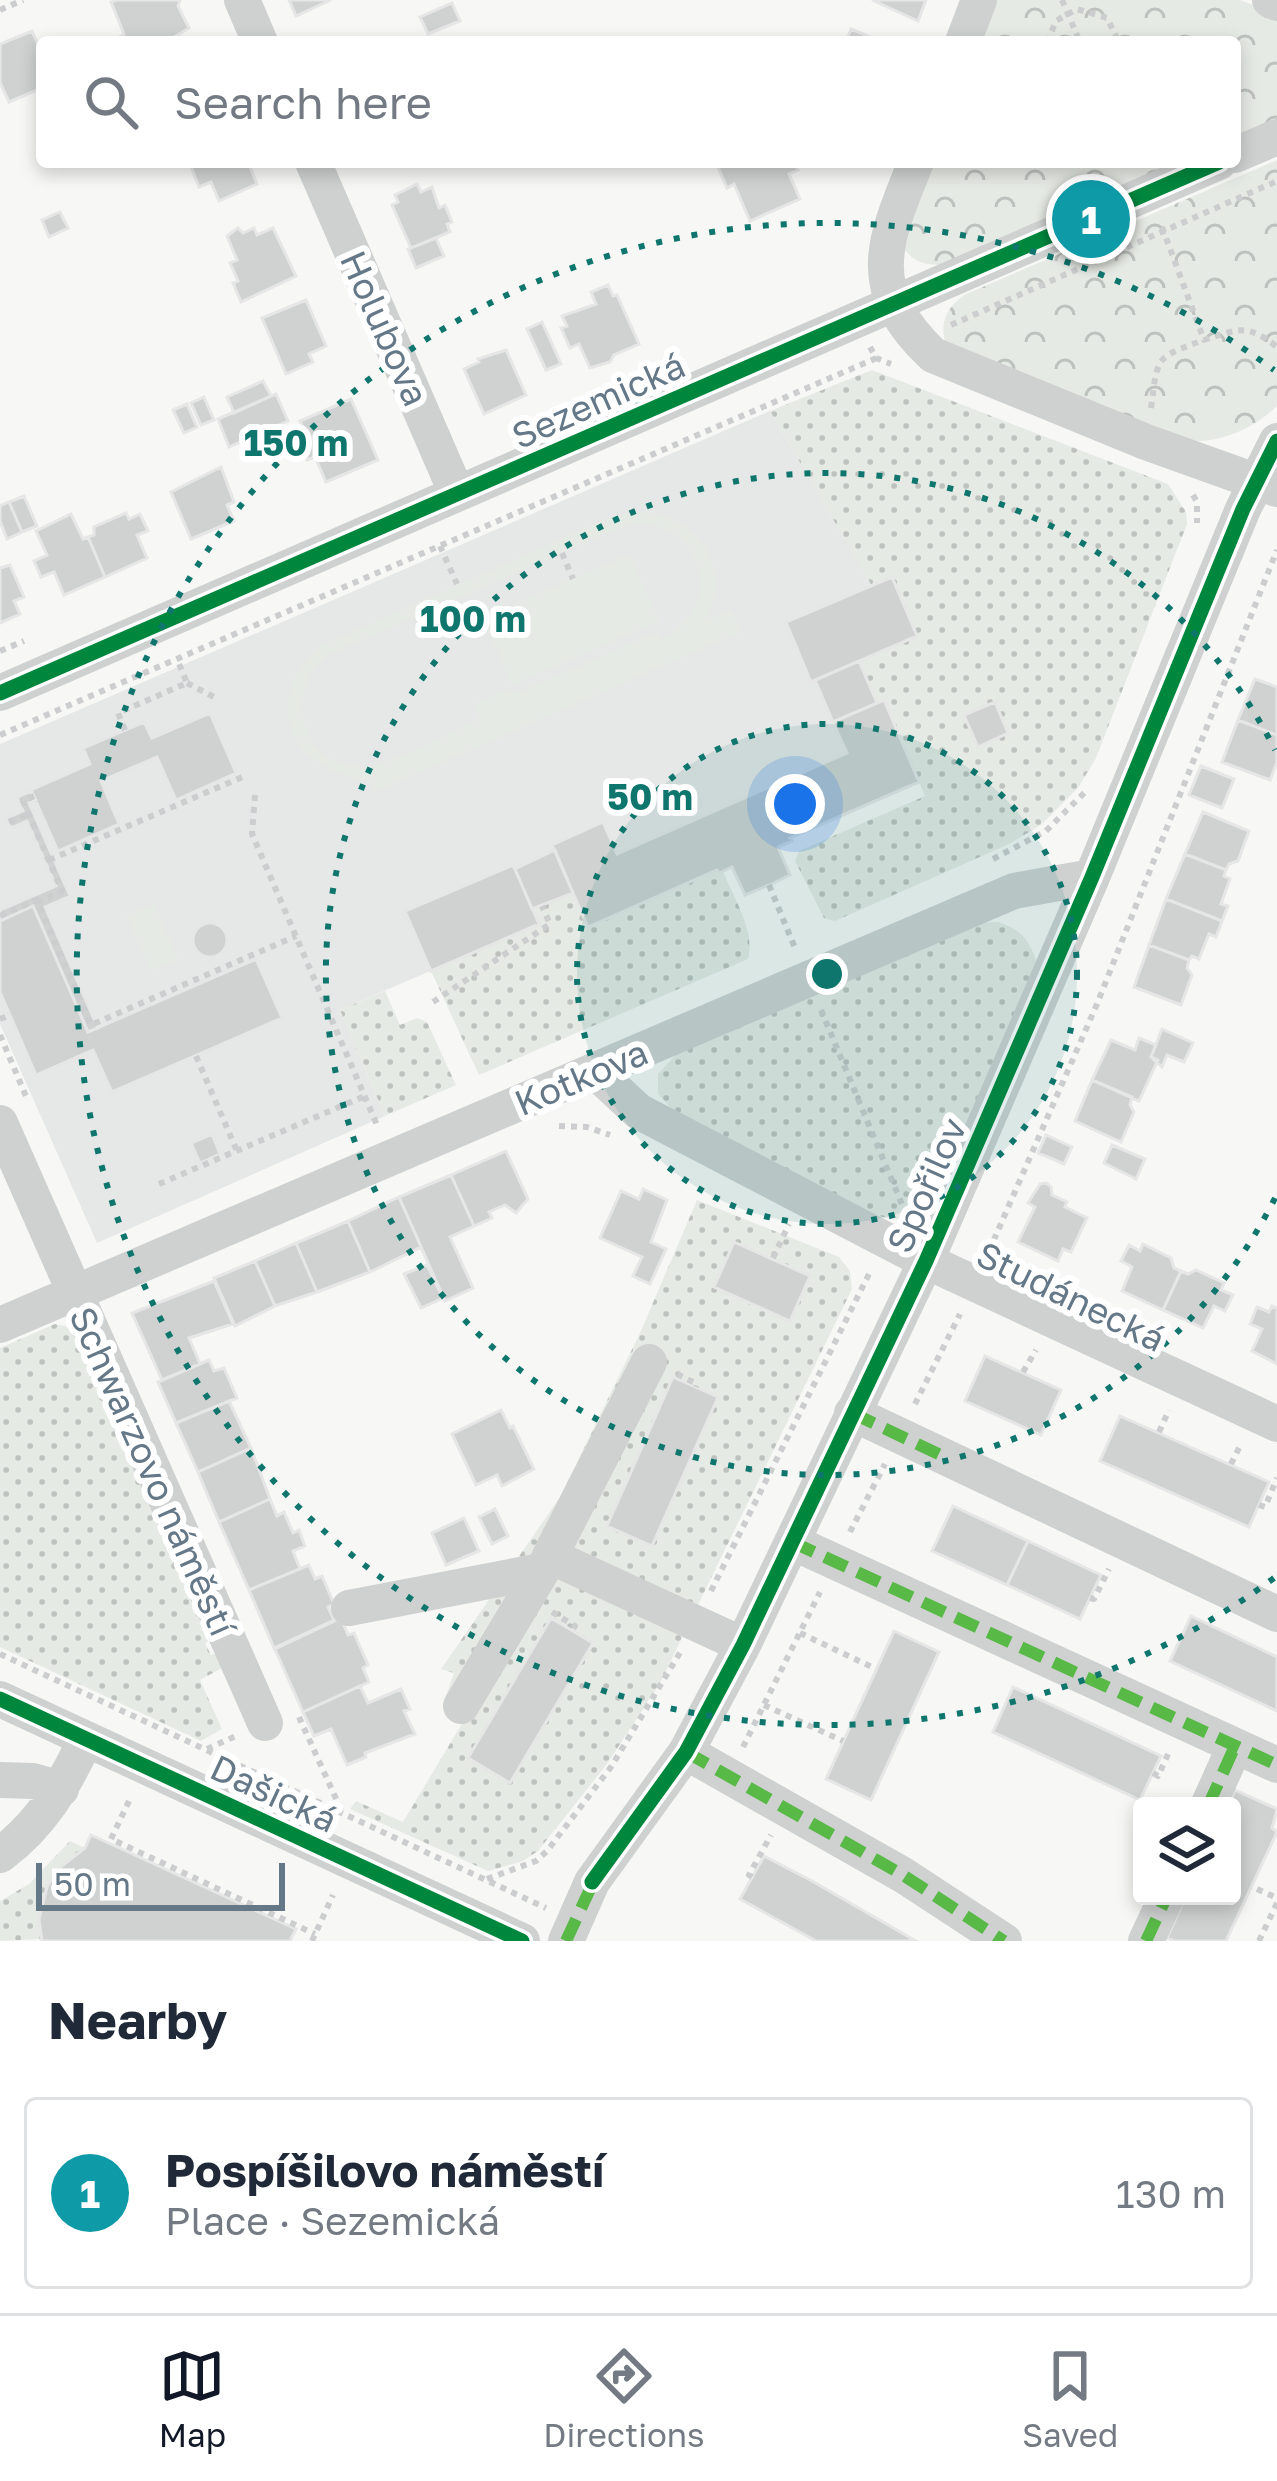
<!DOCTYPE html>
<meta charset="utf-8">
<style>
:root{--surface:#fff;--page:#f2f2f3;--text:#1f2937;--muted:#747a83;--line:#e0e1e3;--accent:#111827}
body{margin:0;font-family:"Golos Text",sans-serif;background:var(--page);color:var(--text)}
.controls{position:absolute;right:36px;bottom:36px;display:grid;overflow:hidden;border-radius:12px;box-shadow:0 6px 18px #0003}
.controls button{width:108px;height:108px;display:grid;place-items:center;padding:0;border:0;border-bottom:3px solid var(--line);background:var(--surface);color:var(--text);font:60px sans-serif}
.scale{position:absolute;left:36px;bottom:30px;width:249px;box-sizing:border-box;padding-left:12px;border:6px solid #657888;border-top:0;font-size:33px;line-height:42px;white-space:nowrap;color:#657888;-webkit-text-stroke:9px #fff;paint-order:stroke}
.you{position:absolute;left:795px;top:804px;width:42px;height:42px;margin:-30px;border:9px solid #fff;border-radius:50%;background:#1a73e8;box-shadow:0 0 0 18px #1a73e833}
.badge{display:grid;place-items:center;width:78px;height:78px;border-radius:50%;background:var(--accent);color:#fff;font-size:39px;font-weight:700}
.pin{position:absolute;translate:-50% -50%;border:6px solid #fff;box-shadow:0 3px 12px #0006}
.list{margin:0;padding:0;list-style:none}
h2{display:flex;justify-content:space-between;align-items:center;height:156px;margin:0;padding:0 48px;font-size:51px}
h2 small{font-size:39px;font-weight:400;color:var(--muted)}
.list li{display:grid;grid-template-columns:78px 1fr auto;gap:36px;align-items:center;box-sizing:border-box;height:192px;margin:0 24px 24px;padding:0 24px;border:3px solid var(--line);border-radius:12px}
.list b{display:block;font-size:45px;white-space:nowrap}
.list p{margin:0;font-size:39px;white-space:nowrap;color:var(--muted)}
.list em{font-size:39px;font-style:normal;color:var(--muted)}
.icon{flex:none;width:66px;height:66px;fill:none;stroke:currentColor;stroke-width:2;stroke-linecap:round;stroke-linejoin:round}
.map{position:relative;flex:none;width:1277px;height:1941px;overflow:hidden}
.search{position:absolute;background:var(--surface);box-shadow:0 6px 18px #0003;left:36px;right:36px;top:36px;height:132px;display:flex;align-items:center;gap:30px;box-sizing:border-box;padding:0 42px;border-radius:12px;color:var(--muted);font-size:45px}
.sheet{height:372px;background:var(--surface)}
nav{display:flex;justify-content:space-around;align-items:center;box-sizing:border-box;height:168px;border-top:3px solid var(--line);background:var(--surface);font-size:33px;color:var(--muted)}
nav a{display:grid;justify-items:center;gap:6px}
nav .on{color:var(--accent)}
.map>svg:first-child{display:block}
</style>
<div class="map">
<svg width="1277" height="1941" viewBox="0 0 1277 1941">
<defs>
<pattern id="grass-dots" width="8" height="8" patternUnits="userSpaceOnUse" patternTransform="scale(3)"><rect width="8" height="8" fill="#e6eae4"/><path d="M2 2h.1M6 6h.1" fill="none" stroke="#bec2bf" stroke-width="1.8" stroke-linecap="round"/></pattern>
<pattern id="park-crowns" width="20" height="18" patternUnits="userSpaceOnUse" patternTransform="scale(3)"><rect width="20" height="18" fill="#e6eae4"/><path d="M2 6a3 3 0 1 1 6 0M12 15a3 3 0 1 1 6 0" fill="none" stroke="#bec2bf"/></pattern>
</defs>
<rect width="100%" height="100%" fill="#f7f7f6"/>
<path fill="#e6e7e7" d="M770,411L872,585L892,577L917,636L877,702L884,700L919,782L791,838L778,847L790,875L745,895L732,867L588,927L573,893L533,909L539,924L340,1010L385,1116L97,1243L0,1024V744Z"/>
<path fill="url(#grass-dots)" d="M872,370L1168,484L1186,512L1187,524L1096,758L1078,788L1041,825L1009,844L835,921L824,918L795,861L799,851L925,796L884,701L877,703L859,661L917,635L892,578L872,586L770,411Z
M717,870L723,871C733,897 756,932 748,959L479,1075L431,971L538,925L532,909L573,893L589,926Z
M998,922C1023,930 1030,941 1038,966L939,1201C919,1218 901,1224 876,1215L678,1116L658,1094V1074L679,1051L976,923Z
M385,991L400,1025L417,1018L427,1022L456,1085L385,1116L340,1010Z
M697,1200L839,1257L850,1271L852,1289L660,1683L607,1764L538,1851L523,1861L488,1871L350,1809L356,1801L403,1822L466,1717L444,1702L454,1673L441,1669L560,1497L640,1333Z
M55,1324L73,1328L214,1638L205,1643L211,1655L218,1653L222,1668L200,1680L222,1729L201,1741L0,1647V1348Z
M70,1841L85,1848C51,1868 35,1900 41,1939L0,1941V1901L29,1884Z"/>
<path fill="url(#park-crowns)" d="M993,0H1240L1277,14V120L1235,139V42H973Z
M1277,160V406C1248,433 1220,442 1181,442L947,346C938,325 946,308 964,295Z
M926,162H1182L946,264C929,266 916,264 905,250Z"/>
<path fill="#e6eae4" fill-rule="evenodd" d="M636,511C696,515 735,562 706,621L731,610L741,632L374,792L369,780C291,771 259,704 318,647L606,519ZM635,524C706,522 725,609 661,640L657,632L515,694L511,688L474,704L480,719C448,733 400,762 367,766C303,773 280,693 328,655L614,530Z
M629,554L659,621L512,685L483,618Z
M154,904L178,959L151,971L126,916Z"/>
<path fill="#d0d2d2" stroke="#e6e6e6" stroke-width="3" d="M116,0H180L178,6L189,28L171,39L112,42L124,34L111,2Z
M289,0H331L296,16Z
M872,0H926L918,21Z
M452,3L460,21L428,34L420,17Z
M851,29L882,42H846Z
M32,31L42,54V88L9,102L0,82V44Z
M195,162H248L257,184L219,201L211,182L199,187L190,164Z
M729,162H794L798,170L789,174L800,199L750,221L734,184L727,188L718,167Z
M417,184L421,192L432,187L439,208L445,205L452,222L447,224L450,232L411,248L392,205L398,202L395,195Z
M60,212L68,228L49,237L42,220Z
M238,228L243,233L254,228L257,235L273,228L296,276L241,302L233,283L238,281L230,263L237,260L227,236Z
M436,238L444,256L416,268L408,249Z
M608,285L613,296L617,295L639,344L614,355L610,362L590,368L579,344L570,348L561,328L567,326L562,316L596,304L591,292Z
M306,300L326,346L309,354L313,362L286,374L262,318Z
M542,322L561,364L546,370L527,329Z
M506,350L526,395L484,414L464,369L479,362L478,359Z
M263,381L271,396L234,413L227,397Z
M276,394L288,421L229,447L218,419Z
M204,397L214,420L201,425L191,403Z
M351,399L378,460L326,482L315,457L307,460L296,435L305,432L300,421Z
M187,404L197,427L184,433L173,410Z
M221,467L234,502L227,505L234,521L191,539L171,492Z
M24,496L37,526L22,532L9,502Z
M9,502L22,532L7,539L0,521V506Z
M126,513L129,519L140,514L148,531L137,535L147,558L105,577L88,537L94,535V527Z
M71,514L83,539L88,537L105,577L64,595L54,572L41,577L34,561L47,555L36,531Z
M10,565L24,597L14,601L20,614L0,623V568Z
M892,577L917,636L811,682L786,622Z
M859,661L877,703L833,722L815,680Z
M1255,679L1277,687V735L1238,720Z
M884,700L919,782L790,838L792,841L778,847L790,875L769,885L745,895L732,867L719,873L717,870L588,927L552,845L603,822L617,854L847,753L833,722Z
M995,702L1008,733L978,747L964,715Z
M210,713L236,773L176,800L157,757L101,781L119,824L58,851L31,790L90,764L83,748L144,722L152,738Z
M1238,720L1277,735V762L1270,780L1222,762Z
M1201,766L1234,779L1222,808L1189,795Z
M31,791L36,800L29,803L70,896L45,907L98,1028L88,1032L33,906L0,921V910L56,886L27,821L11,828L7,818L23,811L17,797Z
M1203,812L1249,831L1238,861L1229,864L1226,870L1185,854Z
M555,850L573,893L532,909L515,869Z
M1185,854L1226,870L1224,876L1230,879L1221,904L1228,906L1222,921L1166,899Z
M513,865L539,924L431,971L405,911Z
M1166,899L1222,921L1216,937L1209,934L1199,959L1192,956L1189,960L1149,945Z
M33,906L88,1032L256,959L282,1018L112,1092L93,1050L36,1075L0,992V921Z
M193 940a17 17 0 1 1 34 0a17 17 0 1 1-34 0Z
M1149,945L1189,960L1187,968L1192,975L1181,1005L1134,987Z
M1162,1029L1193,1043L1184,1062L1167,1055L1162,1067L1151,1057Z
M1139,1038L1156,1045L1151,1057L1158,1060L1139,1101L1092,1080L1111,1040L1135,1050Z
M1092,1080L1132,1097L1130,1105L1134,1112L1121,1142L1075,1121Z
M212,1134L220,1154L200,1163L191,1143Z
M1046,1135L1072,1147L1064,1164L1038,1153Z
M1112,1145L1145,1159L1136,1179L1104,1163Z
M506,1151L528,1199L516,1213L505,1205L489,1212L492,1218L474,1226L451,1175Z
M451,1175L474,1226L450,1237L473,1288L445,1301L399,1197Z
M1046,1183L1051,1187L1052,1195L1067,1202L1065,1207L1087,1218L1071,1252L1063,1249L1058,1261L1018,1242L1035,1207L1028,1203L1040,1184Z
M643,1189L667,1200L651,1242L666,1249L650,1284L633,1276L642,1257L600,1238L621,1191L639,1199Z
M399,1197L421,1247L370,1272L348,1221Z
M348,1221L370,1272L317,1292L296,1243Z
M734,1242L810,1276L790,1321L714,1287Z
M296,1243L317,1292L275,1306L255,1261Z
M1143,1244L1171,1258L1174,1268L1181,1271L1163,1310L1122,1291L1132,1267L1121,1261L1129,1245L1140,1251Z
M255,1261L275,1306L235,1326L214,1278Z
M427,1265L443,1298L421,1308L404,1274Z
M1196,1270L1224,1283L1221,1290L1233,1295L1225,1311L1214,1306L1203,1328L1163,1310L1181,1271L1188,1274Z
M214,1281L233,1324L189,1338L200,1364L162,1380L132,1313Z
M1272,1306L1277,1308V1364L1252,1351L1262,1329L1250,1324L1257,1307L1269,1312Z
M985,1356L1061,1390L1041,1435L965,1401Z
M209,1360L214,1371L224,1368L237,1398L176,1423L158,1382Z
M673,1377L718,1397L652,1546L607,1526Z
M229,1401L251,1448L198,1472L176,1423Z
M501,1410L510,1428L513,1426L534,1469L502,1486L497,1475L476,1485L452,1434Z
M1120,1416L1269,1482L1249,1527L1100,1461Z
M251,1448L270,1499L219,1522L198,1472Z
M270,1499L277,1516L284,1512L293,1533L299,1530L305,1546L293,1551L300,1569L249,1590L219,1522Z
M953,1506L1028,1541L1007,1585L932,1551Z
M495,1509L508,1536L492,1544L479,1517Z
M464,1518L479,1551L446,1565L432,1533Z
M1028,1541L1101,1575L1080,1619L1007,1585Z
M309,1565L315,1579L322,1576L334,1604L328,1607L334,1620L274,1648L249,1590Z
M1191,1616L1277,1657V1711L1170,1661Z
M341,1618L348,1635L354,1633L368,1665L363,1668L369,1682L303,1712L275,1649Z
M551,1618L593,1643L510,1783L468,1758Z
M894,1631L939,1652L871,1800L826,1779Z
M360,1686L368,1703L401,1689L410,1709L404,1711L415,1734L365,1753L366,1757L347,1765L331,1729L314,1736L303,1712Z
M1013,1687L1161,1756L1140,1800L993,1732Z
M1235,1790L1277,1809L1272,1828L1277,1832L1226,1941H1174L1167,1938L1186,1896H1232V1806H1228Z
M91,1835L296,1929L290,1941H42L39,1919L47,1887L58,1869L85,1848Z
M764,1856L812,1881L916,1941H816L740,1899Z"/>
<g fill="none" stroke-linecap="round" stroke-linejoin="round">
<path stroke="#cccdce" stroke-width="6" stroke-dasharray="6 6" stroke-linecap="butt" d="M1062,0L1080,42
M0,10L23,0
M1047,42L1056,21L1077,9L1107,18L1119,42
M1162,227L1204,340C1239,329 1247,323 1277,347
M951,325L1277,181
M870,347L876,358L891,364
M1151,408C1158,356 1154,358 1204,340
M1193,495L1197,502V523
M440,546L457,584
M562,553L573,579
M0,651L24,641
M187,683L218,699
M125,730L118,713L187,683L177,659
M0,735L879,357
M255,795L252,834L377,1125
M34,796L23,801L62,891L38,902
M9,822L28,814
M993,859L1046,831L1087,790
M49,860L247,775
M769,885L795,948
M0,916L37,900L91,1025L296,936
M433,1002L550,924L542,906
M821,1010L906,1214
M0,1019L8,1016
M0,1035L28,1101
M196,1056L237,1151
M559,1126L587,1127L610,1135
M159,1184L365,1096
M989,1251L1097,1004L1277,550
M773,1258L789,1224
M1023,1372L1036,1350
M677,1374L697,1384L696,1387
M915,1404L960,1314
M1159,1432L1169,1410
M1231,1464L1240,1446
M1259,1505L1265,1507L1277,1478
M850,1532L885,1464
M711,1591L871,1270
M1090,1598L1094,1599L1109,1569
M552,1612L575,1626L572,1630
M800,1633L876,1669
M0,1654L546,1908
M764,1705L843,1741
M299,1717L342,1812
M743,1747L820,1592
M207,1749L238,1735
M1153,1773L1158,1776L1169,1752
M129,1801L111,1839L315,1934
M752,1877L749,1875L771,1835
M487,1879L536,1861L547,1851L611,1767L681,1651
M1257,1889L1277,1898
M312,1941L333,1895
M1259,1941L1277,1903"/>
<path stroke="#cfd1d1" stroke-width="36" d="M242,0L260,42
M1270,0L1277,3
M963,42L979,0
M1235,155L1277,137
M313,162L457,494
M916,162C884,241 862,288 933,355L1146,442L1277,489
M0,693L1219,162
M595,1071L638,1111L926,1261L1277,1424
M0,1123L265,1723
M0,1325L1014,891L1092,877
M649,1362L550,1556L743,1645
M852,1413L1277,1614
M792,1542L1277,1765
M349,1608L541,1571
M0,1699L522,1941
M461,1706L549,1559
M686,1752L903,1875L1004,1941
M0,1780L33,1781L61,1789
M1208,1806L1235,1746
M0,1855C42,1824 64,1785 86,1739
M566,1941L592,1882L686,1752L743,1645L926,1261L1092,877L1243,509L1277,441
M1146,1941L1167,1896"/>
<path stroke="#58b947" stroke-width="12" stroke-dasharray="24 12" stroke-linecap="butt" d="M852,1413L949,1459
M792,1542L1277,1765
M686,1752L903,1875L1004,1941
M1208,1806L1235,1746
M566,1941L598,1872
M1146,1941L1167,1896"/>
<g stroke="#fff" stroke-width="22">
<path id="cycleway" d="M0,693L1219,162
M0,1699L522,1941
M592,1882L686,1752L743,1645L926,1261L1092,877L1243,509L1277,441"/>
</g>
<use href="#cycleway" stroke="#00873e" stroke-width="15"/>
</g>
<circle cx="827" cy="974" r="250" fill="#0f766e" fill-opacity=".12"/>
<g fill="none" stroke="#0f766e" stroke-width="6" stroke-dasharray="6 12">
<circle cx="827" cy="974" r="250"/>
<path d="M1275 1198A501 501 0 1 1 1275 750"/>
<path d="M1274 1578A751 751 0 1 1 1274 370"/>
</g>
<g text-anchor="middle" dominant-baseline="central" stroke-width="12" stroke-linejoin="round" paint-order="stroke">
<g font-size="36" fill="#657888" stroke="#fff">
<text transform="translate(385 328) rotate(66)">Holubova</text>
<text transform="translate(598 400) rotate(-24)">Sezemická</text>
<text transform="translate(581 1077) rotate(-23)">Kotkova</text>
<text transform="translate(926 1185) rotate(-66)">Spořilov</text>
<text transform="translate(1071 1296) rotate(26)">Studánecká</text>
<text transform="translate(153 1471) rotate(66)">Schwarzovo náměstí</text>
<text transform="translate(274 1793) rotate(25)">Dašická</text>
</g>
</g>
<circle cx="827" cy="974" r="18" fill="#0f766e" stroke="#fff" stroke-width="6"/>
<g font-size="36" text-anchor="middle" font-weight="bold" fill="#0f766e" stroke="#fff" stroke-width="12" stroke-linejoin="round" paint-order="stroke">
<text x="296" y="456">150 m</text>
<text x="473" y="632">100 m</text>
<text x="650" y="810">50 m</text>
</g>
</svg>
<div class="controls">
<button><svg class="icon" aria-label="layers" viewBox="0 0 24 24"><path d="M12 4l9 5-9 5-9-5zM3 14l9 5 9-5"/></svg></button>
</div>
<div class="scale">50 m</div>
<div class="you"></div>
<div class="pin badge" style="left:1091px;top:219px;background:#0f9aa8">1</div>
<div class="search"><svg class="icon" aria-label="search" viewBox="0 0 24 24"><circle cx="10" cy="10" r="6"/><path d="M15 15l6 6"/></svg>Search here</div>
</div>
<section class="sheet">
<h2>Nearby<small></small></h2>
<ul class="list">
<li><span class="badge" style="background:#0f9aa8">1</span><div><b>Pospíšilovo náměstí</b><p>Place · Sezemická</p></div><em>130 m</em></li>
</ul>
</section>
<nav>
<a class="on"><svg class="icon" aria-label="map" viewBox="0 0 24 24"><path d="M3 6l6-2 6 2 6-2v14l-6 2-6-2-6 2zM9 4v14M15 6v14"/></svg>Map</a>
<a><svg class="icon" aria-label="directions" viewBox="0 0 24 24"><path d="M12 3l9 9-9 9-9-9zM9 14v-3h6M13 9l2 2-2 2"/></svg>Directions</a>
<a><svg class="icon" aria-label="saved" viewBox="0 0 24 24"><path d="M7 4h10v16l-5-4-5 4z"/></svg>Saved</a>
</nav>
